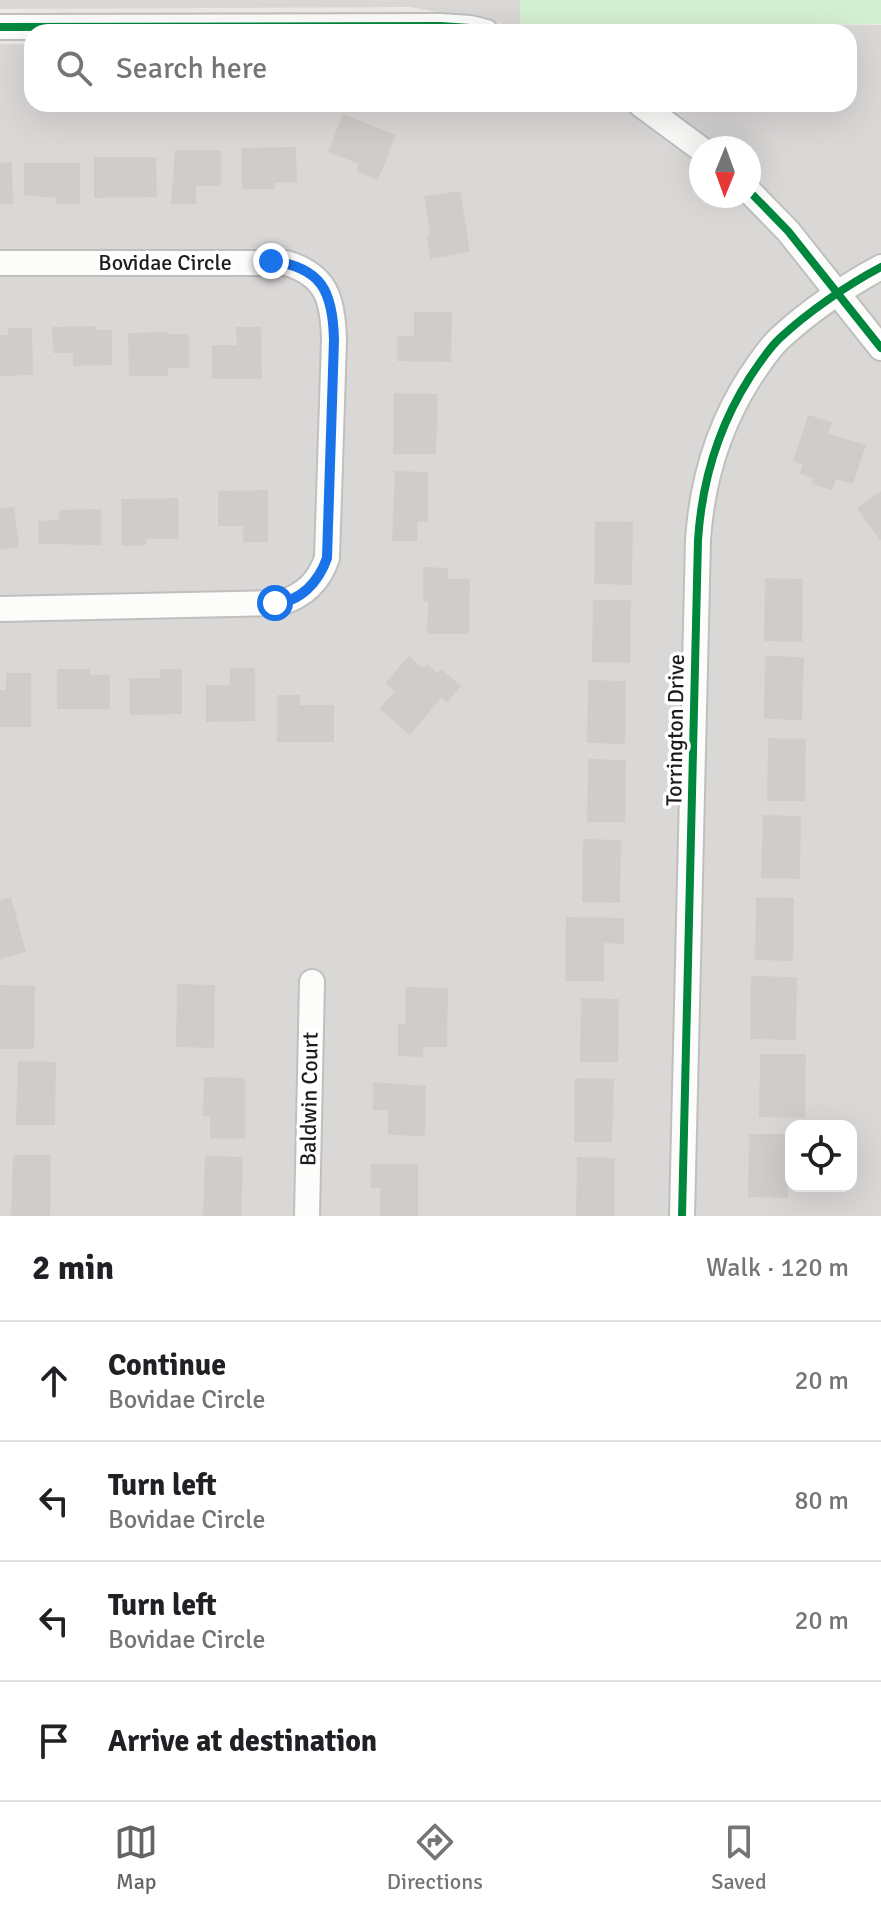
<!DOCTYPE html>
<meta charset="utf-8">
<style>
:root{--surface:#fff;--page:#f2f2f2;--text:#202124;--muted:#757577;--line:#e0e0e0;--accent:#656463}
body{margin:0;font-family:Signika,sans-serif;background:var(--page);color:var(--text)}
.controls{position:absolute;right:24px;bottom:24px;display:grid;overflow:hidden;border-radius:16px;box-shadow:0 8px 32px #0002}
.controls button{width:72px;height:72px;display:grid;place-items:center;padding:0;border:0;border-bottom:2px solid var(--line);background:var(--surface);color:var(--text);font:40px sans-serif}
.compass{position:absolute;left:689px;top:136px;width:72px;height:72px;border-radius:50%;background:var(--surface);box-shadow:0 8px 32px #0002;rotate:181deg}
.stop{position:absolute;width:24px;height:24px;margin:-18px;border:6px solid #1a73e8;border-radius:50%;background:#fff}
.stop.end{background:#1a73e8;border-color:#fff;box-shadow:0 2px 8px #0008}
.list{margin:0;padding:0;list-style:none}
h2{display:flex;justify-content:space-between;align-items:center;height:104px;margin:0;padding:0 32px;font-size:34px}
h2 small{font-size:26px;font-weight:400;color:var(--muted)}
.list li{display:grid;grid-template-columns:52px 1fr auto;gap:24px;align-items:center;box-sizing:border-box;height:120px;padding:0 32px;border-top:2px solid var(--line)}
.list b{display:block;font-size:30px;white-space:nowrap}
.list p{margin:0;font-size:26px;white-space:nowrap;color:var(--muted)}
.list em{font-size:26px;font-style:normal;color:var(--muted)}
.icon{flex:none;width:44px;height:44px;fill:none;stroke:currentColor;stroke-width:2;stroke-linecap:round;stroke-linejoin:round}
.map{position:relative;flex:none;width:881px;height:1216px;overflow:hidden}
.search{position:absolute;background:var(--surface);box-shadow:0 8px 32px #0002;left:24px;right:24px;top:24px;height:88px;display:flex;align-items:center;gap:20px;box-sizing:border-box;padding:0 28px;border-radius:24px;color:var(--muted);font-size:30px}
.sheet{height:584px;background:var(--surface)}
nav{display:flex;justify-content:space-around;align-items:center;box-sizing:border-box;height:112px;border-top:2px solid var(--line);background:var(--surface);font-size:22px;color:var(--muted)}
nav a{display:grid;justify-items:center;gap:4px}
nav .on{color:var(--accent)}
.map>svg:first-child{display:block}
</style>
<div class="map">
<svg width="881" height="1216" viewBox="0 0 881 1216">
<rect width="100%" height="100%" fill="#ebe8e5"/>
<path fill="#dad8d7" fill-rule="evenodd" d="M0,0H520V27L881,25V1216H0V44H32V104H849V32H520L519,27L410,7L0,9ZM701,148H749V196H701ZM791,1126H851V1186H791Z"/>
<path fill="#d5efd2" d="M520,0H881V24L520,26Z"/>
<path fill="#d0ccca" d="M343,114L396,135L378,180L356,171L359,164L328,152Z
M296,147L297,182L275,183V189H242L241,148Z
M175,150H221V186H196V204H171Z
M94,157H156L157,197L94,198Z
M12,162L13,204H0V163Z
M24,163H80V204H56V198L24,195Z
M460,191L470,252L430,259L427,235H430L424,196Z
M414,312H452L451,362L397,361V336H414Z
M96,326V330H112V365L73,366V353H53L52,327Z
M236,327H261L262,379H212V345H237Z
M8,328H32L33,375L0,376V335H8Z
M168,332V334H189V368H168V376H129L128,333Z
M394,393L438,394L436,454H393Z
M808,415L832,422L828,434L866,445L853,484L836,479L832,490L812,484L813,478L800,474L803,464L793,461Z
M395,471L428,472V521L418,522L417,541H392Z
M268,490V542H243V526H218V491Z
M881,491V541L857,508Z
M178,498L179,539H146V545L122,546L121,499Z
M14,507L19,547L0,550V508Z
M101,509V545L39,544L38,521L59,520V510Z
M595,521L633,522L632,585L594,584Z
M423,567L448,568V579H470L469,634H427L428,601H423Z
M765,578L803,579L802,642L764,641Z
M593,600H631L630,663L592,662Z
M409,656L423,668L427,664L437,673L441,669L461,686L447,703L441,698L410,735L379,709L395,691L385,683Z
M765,656L804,657L802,720L764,719Z
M230,668H255V721L206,722V685H230Z
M57,669H90V675H110V709H57Z
M160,669H182V714L130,715L129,678H160Z
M6,673H31V727H0V690H6Z
M588,680L626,681L625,744L587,743Z
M277,695H300V705H334V742H277Z
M768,738L806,739L805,801H767Z
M588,759L626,760L625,822H587Z
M763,815L801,816L800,879L761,878Z
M583,839L621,840L620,903L582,902Z
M11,897L26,952L0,959V900Z
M756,897L794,898L793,961L755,960Z
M566,917L624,918V944L604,943V981H565Z
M751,976L797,977L796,1040L750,1039Z
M177,984L215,985L214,1048L176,1047Z
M0,985L35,986L34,1049H0Z
M406,987L448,988L447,1047H423V1057L398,1056V1023L405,1024Z
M581,998L619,999L618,1062H580Z
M760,1054H806L805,1118L759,1117Z
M18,1061L56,1062L55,1125H16Z
M204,1077L245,1078V1139L210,1138V1116H203Z
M575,1078L614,1079L612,1142H574Z
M373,1082L426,1086L425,1136L388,1135V1110H373Z
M749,1134H790L788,1198L748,1197Z
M13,1155H51L50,1216H11Z
M205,1156L243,1157L241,1216H203Z
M577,1157L615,1158L614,1216H576Z
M371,1164H418V1216H380V1188H371Z"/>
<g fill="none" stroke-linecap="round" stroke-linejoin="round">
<g stroke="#c1bfbe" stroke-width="28">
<path id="minor" d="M0,27L440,26L470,28L486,32
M640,104L701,149
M749,191L788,231L881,348
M0,263H286C327,275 333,300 334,340L327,558C319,582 304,596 280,603L0,609
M307,1216L312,982
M682,1216L698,540C702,480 718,427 750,377C759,364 768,349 780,338C808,312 847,285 881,267"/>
</g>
<use href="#minor" stroke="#fcfcfb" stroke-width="24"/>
<g stroke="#fff" stroke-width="13">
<path id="cycleway" d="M0,27L440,26L470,28L486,32
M749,191L788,231L881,348
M682,1216L698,540C702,480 718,427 750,377C759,364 768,349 780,338C808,312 847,285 881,267"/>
</g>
<use href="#cycleway" stroke="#00873e" stroke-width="8"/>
</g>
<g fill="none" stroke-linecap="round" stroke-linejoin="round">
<path stroke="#1a73e8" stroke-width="10" d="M271,261C322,267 333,292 334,340L327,558C319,581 301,602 275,603"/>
</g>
<g text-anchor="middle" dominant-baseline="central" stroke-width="7" stroke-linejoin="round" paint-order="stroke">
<g font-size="22" fill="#1d1d1d" stroke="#fff">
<text x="165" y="262">Bovidae Circle</text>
<text transform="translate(675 730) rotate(-89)">Torrington Drive</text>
<text transform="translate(309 1099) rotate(-89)">Baldwin Court</text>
</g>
</g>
</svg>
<div class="controls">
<button><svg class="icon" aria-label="locate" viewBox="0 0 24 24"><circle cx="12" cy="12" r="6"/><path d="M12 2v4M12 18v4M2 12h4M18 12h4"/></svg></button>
</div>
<svg class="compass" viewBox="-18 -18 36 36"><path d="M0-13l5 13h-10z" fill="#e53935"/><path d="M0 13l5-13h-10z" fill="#757577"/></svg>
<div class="stop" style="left:275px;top:603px"></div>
<div class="stop end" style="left:271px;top:261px"></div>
<div class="search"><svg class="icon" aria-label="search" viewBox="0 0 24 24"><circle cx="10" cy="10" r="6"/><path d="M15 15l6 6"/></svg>Search here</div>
</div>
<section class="sheet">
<h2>2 min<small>Walk · 120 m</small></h2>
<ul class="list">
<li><svg class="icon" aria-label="ahead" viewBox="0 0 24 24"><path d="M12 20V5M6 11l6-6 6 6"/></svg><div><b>Continue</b><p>Bovidae Circle</p></div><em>20 m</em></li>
<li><svg class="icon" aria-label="left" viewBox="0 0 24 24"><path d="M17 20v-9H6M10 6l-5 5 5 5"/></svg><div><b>Turn left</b><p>Bovidae Circle</p></div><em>80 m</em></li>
<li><svg class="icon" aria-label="left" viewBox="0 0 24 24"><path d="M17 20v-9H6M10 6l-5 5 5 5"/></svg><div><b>Turn left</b><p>Bovidae Circle</p></div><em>20 m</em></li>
<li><svg class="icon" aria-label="arrive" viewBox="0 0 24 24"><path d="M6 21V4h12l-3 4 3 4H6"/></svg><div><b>Arrive at destination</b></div></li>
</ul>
</section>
<nav>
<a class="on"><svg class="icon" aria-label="map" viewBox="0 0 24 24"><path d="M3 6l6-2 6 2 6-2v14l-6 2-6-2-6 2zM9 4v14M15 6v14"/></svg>Map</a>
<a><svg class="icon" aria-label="directions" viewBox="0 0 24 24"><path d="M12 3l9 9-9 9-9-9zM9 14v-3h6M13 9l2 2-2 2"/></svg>Directions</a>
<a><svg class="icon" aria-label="saved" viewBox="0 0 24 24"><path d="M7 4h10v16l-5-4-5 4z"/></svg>Saved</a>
</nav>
